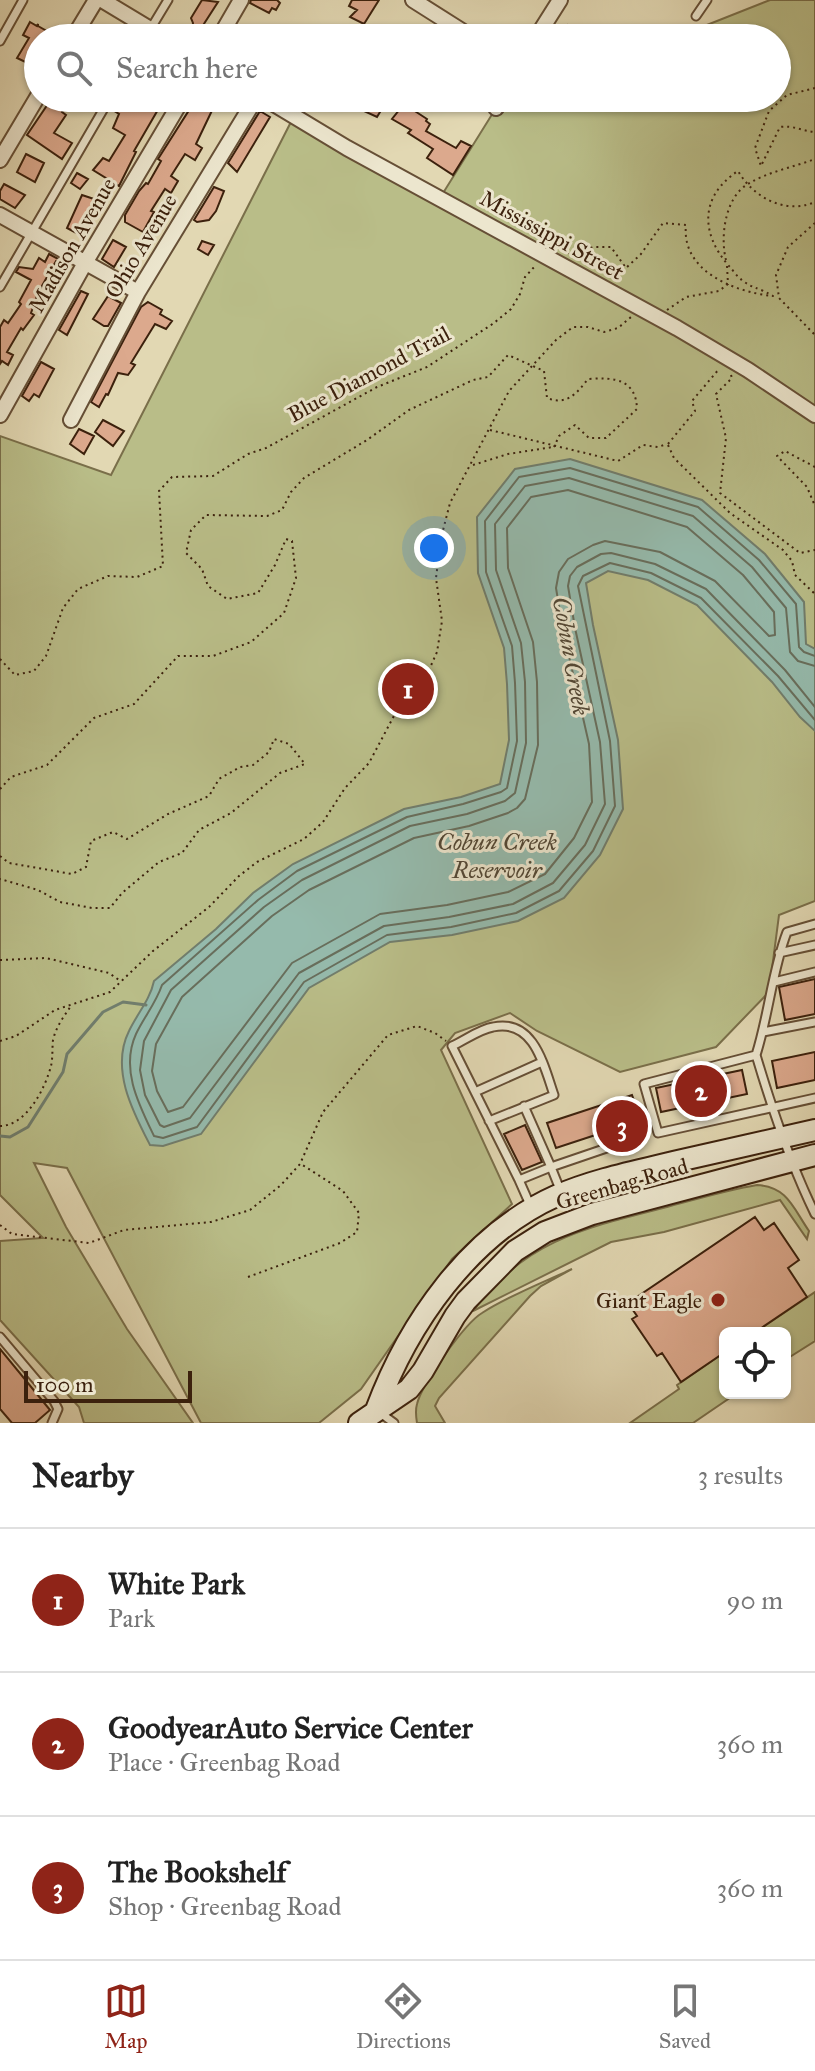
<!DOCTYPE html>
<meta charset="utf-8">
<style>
:root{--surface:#fff;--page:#f2f2f2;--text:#222;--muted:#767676;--line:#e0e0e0;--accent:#8f2418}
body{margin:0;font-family:"IM FELL Great Primer",serif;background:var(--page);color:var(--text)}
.controls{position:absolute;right:24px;bottom:24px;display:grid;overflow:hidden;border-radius:12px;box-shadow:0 2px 6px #0004}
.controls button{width:72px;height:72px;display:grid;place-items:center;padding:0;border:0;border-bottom:2px solid var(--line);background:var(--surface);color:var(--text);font:40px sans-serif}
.scale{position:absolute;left:24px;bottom:20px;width:168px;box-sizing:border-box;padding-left:8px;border:4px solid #3c210d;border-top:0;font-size:22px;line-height:28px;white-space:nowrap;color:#3c210d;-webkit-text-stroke:6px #ece6ce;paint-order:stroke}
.you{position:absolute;left:434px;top:548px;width:28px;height:28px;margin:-20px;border:6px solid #fff;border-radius:50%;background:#1a73e8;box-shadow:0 0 0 12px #1a73e833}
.badge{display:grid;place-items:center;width:52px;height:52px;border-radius:50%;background:var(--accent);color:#fff;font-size:26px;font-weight:700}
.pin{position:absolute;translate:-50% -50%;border:4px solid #fff;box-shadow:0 2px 8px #0006}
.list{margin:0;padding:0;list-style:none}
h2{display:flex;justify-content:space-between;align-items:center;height:104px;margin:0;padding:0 32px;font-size:34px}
h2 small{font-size:26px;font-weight:400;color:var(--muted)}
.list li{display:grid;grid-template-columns:52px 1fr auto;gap:24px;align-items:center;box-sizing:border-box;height:144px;padding:0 32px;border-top:2px solid var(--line)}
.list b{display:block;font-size:30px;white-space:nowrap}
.list p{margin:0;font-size:26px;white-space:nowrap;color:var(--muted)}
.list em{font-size:26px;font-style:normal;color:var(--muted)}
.icon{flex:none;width:44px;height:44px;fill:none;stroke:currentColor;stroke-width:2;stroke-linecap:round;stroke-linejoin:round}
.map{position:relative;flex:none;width:815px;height:1423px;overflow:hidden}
.search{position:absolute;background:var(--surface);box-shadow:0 2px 6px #0004;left:24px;right:24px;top:24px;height:88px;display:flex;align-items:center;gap:20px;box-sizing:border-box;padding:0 28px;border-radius:44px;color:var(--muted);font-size:30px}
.sheet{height:536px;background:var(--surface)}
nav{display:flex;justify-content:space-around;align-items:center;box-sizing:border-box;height:112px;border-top:2px solid var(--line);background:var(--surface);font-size:22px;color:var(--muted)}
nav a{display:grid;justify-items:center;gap:4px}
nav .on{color:var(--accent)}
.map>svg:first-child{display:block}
</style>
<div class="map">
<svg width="815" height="1423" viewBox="0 0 815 1423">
<rect width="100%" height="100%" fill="#e2d8b3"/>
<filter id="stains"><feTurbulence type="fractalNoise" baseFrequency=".0025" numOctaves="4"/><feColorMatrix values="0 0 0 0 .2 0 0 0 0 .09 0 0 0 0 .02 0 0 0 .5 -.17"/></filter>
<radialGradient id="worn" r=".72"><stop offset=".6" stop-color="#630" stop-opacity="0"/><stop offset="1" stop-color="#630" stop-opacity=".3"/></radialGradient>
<path fill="#b9bd88" stroke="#7a6f4a" stroke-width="2" d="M770,0H815V901L779,915L769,992L716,1047L620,1072L537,1031L510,1013L455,1033L441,1050L512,1204L452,1259L361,1389L319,1423H201L67,1168L34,1163L66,1227L127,1329L193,1423H84L79,1407L0,1320V1241L43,1238L0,1195V436L111,475L294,116L440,198L496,108L522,98H777V38H674Z
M757,1185C788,1187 793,1208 809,1231L807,1239L780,1200L664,1232L611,1242L473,1311C524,1240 588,1227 667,1207C697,1199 727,1190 757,1185Z
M572,1269L541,1286L530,1296L439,1398L435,1406L445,1423H417C416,1417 415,1411 417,1404C422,1384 464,1324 482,1313C510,1295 542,1283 572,1269Z
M815,1292V1341L785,1360V1333H754Z
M725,1352V1393H737L693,1423H630L679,1389L677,1385Z"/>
<path fill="#95baac" stroke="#717d6c" stroke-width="2" d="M570,459L702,500L765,554L804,602L806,644L815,649V731L800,717L772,682L697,605L648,580L608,571L586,583L593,625L618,740L623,809L600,855L564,898L518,921L452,935L390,942L309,988L201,1134L163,1146L150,1145C133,1112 110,1069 129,1031C137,1014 150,1000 154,981L216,929L253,893L293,864L404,809L461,797L500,784L509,740L507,684L504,648L478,573L477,517L515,469Z"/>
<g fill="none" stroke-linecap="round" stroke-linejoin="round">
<path stroke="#686e5c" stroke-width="2" d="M568,490L687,527L743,575L774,612L775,635L769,636L715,581L660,552L605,541L593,545L568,559L559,572L556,588L563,630L589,744L592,802L574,838L545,874L508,892L447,905L380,914L292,963L183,1107L168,1112L157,1091L152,1071L156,1044L182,997L272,916L309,890L414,838L469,826L508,813L517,808L525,799L538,745L537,682L533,642L508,568L507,528L531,497Z
M815,656L804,652L799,647L796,604L759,560L698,507L570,468L519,477L485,521L486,572L512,646L515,683L517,741L507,788L501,792L463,804L407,817L297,871L258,900L162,985C156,1003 144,1017 136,1034C120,1069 139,1105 154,1136L163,1138L197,1127L304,982L387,935L451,927L516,913L559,891L593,851L615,806L610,741L578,586L583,576L610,563L651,573L701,598L778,676L815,720
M815,666L798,661L790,652L786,608L752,567L693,516L569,478L525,486L495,524L496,570L521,643L525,682L526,743L515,793L505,801L467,814L410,826L302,880L264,907L171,990L144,1041L140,1070L145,1095L160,1125L164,1127L190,1118L299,973L384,926L449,917L513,904L553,883L585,845L605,804L600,742L575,628L568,586L570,576L577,567L601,554L611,553L655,564L706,589L785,670L815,707"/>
<path stroke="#717d6c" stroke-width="3" d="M0,1136L10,1137L28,1127L63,1072L67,1054L103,1012L123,1002L146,1005"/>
</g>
<path fill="#dca98d" stroke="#3c210d" stroke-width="2" d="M202,0L218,2L200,30H192L193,23L191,18Z
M251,0H277L280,3L276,10L272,8L269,13L250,3Z
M352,0H379L364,24L350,17L357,10L349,6Z
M30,22L37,26L38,24V26L59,38H38V68L17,58L29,38L23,35Z
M568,25L588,38H559Z
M52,98H71L62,112L66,115L54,133L72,143L62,159L27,135Z
M138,98H158L163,101L134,151L136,152L119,186L93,170L103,158L109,161L125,135L113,128L119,114L111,109L115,102L131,109Z
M193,98H218L196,144L202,148L195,160L185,154L171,176L178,181L171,193L165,189L151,211L154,212L143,232L125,222V215L139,191L146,183L148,184L161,161L158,159L191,107Z
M355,98H379L386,102L377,117L351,105Z
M404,104L427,119L426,121L430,124L426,131L456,148L461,141L471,146L453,175L427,158L433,149L408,133L411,130L392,119Z
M260,111L270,117L237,172L228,163Z
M26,154L44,163L35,182L17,172Z
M77,173L88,179L80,189L71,183Z
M4,184L25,195L15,208L0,199V191Z
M214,187L224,191L216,211L209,220L197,222L194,220Z
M82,195L106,203L80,235L67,228Z
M113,240L126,247L114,267L102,259Z
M202,241L214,245L208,255L198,249Z
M49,254L64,262L63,265L56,261L38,293L31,313L34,315L23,330L21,328L7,352L13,355L8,365L2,361L0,364V327L4,320L8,323L21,304L19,302L31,280L16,272L19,267L33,269L39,258L45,262Z
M81,291L88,294L67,335L59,330Z
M108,296L121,303L108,326H104L93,319Z
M148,302L162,310L160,314L172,321L166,329L155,324L131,363L135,365L128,375L118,373L108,395L106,394L99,407L91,402L141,307Z
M41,362L54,369L39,397L34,394L29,401L22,396Z
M103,420L124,431L113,446L95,432Z
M79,429L94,436L84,454L70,444Z
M815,979V1014L785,1020L779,987Z
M815,1052V1080L777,1088L772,1061Z
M742,1070L747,1094L661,1112L656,1088Z
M632,1095L641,1120L556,1148L547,1123Z
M525,1125L542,1162L522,1170L504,1134Z
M755,1217L764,1230L774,1223L799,1260L788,1268L807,1297L754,1333H725V1352L681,1382L662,1353L657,1356L632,1319L637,1316L628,1303Z
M0,1349L50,1410L35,1423H12L0,1409Z"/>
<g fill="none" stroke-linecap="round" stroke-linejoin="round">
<g stroke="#664f36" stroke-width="11">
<path id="service" d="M696,16L707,0
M145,38L168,0
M0,41L23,0
M0,287L110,98
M779,953L815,945
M774,982L815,972
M763,1032L815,1022
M756,1055C769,1014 772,971 787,932L815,924
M475,1092L542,1062
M815,1098L658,1133L644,1084L756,1055C772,1109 790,1163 815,1214
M524,1106L551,1167L636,1138
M489,1121L554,1095C544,1066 534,1018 493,1027C480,1029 465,1040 452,1046L519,1180
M531,1207L519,1180L551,1167L561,1192
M0,1337L54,1401L58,1409L52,1423
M379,1412L394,1423"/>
</g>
<g stroke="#664f36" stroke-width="18">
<path id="minor" d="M102,0L165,38
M413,0L473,38
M73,38L96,0
M219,38L241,0
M536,38L560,0
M264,98L347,148L677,328L748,370L815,415
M496,108L502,98
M0,160L38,96
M0,215L138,292
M0,415L85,263L183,98
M71,420L138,292L256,98"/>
</g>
<g stroke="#3c210d" stroke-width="24">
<path id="secondary" d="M376,1410C408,1324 469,1235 556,1196C595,1179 637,1171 678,1161C724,1151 769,1140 815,1130
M359,1423L409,1389L423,1371L455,1316L466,1301L515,1251L545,1232L592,1214L815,1155"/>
</g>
<path stroke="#3c210d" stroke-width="2" stroke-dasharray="2 4" stroke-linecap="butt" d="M815,88L787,95L769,111L755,148L761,166L780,127C793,125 802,131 815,132
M815,223L788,247L776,275L779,298L815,335
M567,253L594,247H611L626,268L641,254L663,223L686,225C681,271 734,292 773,296C756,286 753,289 742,280C737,277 733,270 729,266C700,233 700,196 738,171C753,197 785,215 815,202
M726,260C720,237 725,197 748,184C767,172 794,167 815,159
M667,310L686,297L719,291L728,284L727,266
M731,375L732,378L716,394L726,438L720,493L800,553L815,550
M490,430L618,461L643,445L658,447L667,444
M668,444L695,411L692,401L719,369
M668,445L674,458L730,513L783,550L792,561L795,575L815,594
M473,465L508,454L553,447
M815,467L785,451L777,456L807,487L815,506
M0,659L15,675L34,671L46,656L63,608L78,589L108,576L137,577L163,566L159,491L172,477L213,476L248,454L266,448L377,387L427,367L494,323L511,309L520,294L525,277L536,265
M0,789L11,777L47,765L94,718L134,704L178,656H213L251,642L284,613L296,578L292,541L286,539L275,565L258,593L227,599L208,586L202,569L186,553L191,530L206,515L267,516L282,510L291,492L304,478L367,440L409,410L473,380L488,377L508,355L544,371L547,398C567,406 577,393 588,379C614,377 636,379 637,409L606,438H589L575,425L559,436L554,447
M0,856L9,863L72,874L86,867L91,841L113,832L127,839L168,814L209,796L219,779L240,767L253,765L269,752L274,739L289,744L305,764L280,773L231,813L199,830L182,853L159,862L122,893L110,908H92L60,902L38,890L0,879
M0,960L46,958L109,973L119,980
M0,1041L16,1036L55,1010L110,992L153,951L209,907L239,876L257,862L304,839L323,822L345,788L369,763L396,712L425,679L437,652L442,621L436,578L441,538L450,503L509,391L556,340L573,327H588L604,332L618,328L631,317
M0,1126C26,1126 45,1089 51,1066C53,1057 52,1049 53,1040C56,1027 64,1016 71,1006
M0,1225L12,1234L89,1243L124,1230L211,1222L250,1210L281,1185L300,1164L323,1112L388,1035L417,1026L435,1033L446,1041
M248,1277L340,1243L357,1232L359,1213L343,1191L301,1164"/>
<use href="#service" stroke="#ece6ce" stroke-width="7"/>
<use href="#minor" stroke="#ece6ce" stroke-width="14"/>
<use href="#secondary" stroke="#ece6ce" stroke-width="20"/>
</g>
<circle fill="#8f2418" stroke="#ece6ce" stroke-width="3" cx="718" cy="1300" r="8"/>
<g text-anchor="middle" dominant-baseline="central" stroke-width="6" stroke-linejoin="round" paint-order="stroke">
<g font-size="22" fill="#3c210d" stroke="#ece6ce">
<text transform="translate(552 235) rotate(29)">Mississippi Street</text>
<text transform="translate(72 245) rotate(-60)">Madison Avenue</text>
<text transform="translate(141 246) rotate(-59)">Ohio Avenue</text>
<text transform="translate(369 374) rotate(-28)">Blue Diamond Trail</text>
<text transform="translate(622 1184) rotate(-16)">Greenbag Road</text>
</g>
<g font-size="22" fill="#3c210d" stroke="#ece6ce" text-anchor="end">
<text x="702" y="1300">Giant Eagle</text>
</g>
<g font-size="24" font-style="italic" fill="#524735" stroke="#ece6ce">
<text transform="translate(571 656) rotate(80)">Cobun Creek</text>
<text x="497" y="842">Cobun Creek<tspan x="497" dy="28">Reservoir</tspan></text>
</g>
</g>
<rect width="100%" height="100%" filter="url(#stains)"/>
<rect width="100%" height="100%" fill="url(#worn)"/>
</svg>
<div class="controls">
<button><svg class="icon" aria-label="locate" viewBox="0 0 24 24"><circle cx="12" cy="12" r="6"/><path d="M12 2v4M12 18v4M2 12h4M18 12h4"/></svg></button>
</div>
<div class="scale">100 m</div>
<div class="you"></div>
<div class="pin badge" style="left:408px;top:689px">1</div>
<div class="pin badge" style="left:701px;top:1091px">2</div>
<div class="pin badge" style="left:622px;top:1126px">3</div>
<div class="search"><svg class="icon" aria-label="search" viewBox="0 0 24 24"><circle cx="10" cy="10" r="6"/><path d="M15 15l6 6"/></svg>Search here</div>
</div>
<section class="sheet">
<h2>Nearby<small>3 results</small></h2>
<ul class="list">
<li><span class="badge">1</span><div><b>White Park</b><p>Park</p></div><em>90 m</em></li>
<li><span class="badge">2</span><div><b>GoodyearAuto Service Center</b><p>Place · Greenbag Road</p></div><em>360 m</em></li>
<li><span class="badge">3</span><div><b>The Bookshelf</b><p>Shop · Greenbag Road</p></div><em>360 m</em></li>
</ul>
</section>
<nav>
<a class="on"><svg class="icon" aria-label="map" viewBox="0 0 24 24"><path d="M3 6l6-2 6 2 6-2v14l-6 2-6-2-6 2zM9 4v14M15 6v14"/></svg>Map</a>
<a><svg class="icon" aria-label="directions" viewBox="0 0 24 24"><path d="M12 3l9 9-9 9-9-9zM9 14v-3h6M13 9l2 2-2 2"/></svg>Directions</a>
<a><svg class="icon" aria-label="saved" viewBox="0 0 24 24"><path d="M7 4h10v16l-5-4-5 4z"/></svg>Saved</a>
</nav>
